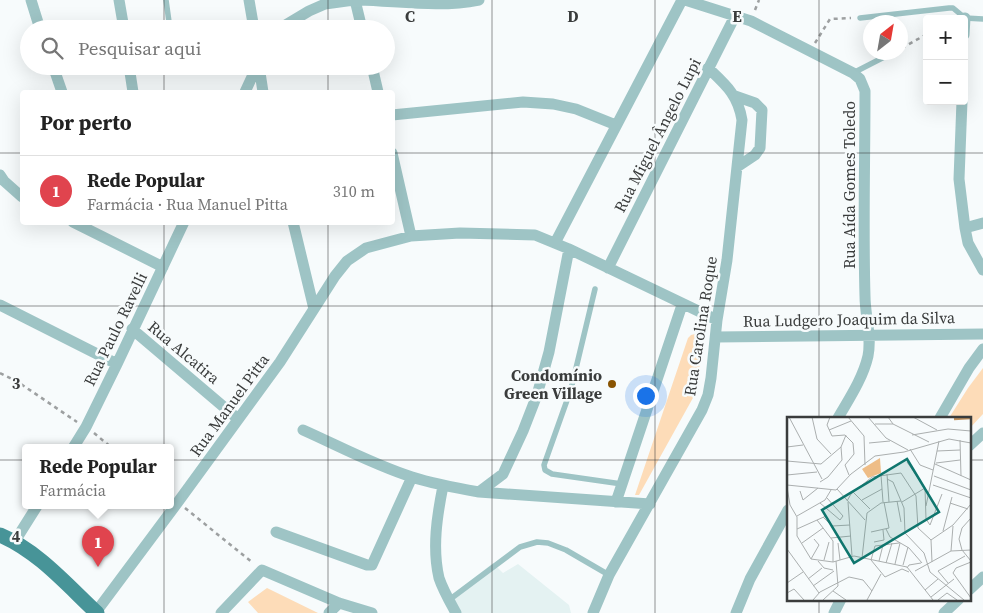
<!DOCTYPE html>
<html lang="pt">
<meta charset="utf-8">
<style>
:root{--surface:#fff;--page:#f2f2f2;--text:#222;--muted:#767676;--line:#e0e0e0;--accent:#895402}
body{margin:0;font-family:"Source Serif 4",serif;background:var(--page);color:var(--text)}
.controls{position:absolute;right:15px;top:15px;display:grid;overflow:hidden;border-radius:5px;box-shadow:0 5px 20px #0002}
.controls button{width:45px;height:45px;display:grid;place-items:center;padding:0;border:0;border-bottom:1px solid var(--line);background:var(--surface);color:var(--text);font:25px sans-serif}
.compass{position:absolute;left:863px;top:15px;width:45px;height:45px;border-radius:50%;background:var(--surface);box-shadow:0 5px 20px #0002;rotate:31deg}
.you{position:absolute;left:645px;top:395px;width:18px;height:18px;margin:-12px;border:4px solid #fff;border-radius:50%;background:#1a73e8;box-shadow:0 0 0 8px #1a73e833}
.badge{display:grid;place-items:center;width:32px;height:32px;border-radius:50%;background:var(--accent);color:#fff;font-size:16px;font-weight:700}
.pin{position:absolute;translate:-50% -41px;filter:drop-shadow(0 1px 2px #0008)}
.pin::after{content:'';position:absolute;top:26px;width:18px;height:15px;background:inherit;clip-path:polygon(0 0,100% 0,50% 100%)}
.popup{position:absolute;left:22px;top:444px;width:152px;height:65px;box-sizing:border-box;display:grid;place-content:center;border-radius:5px;background:var(--surface);filter:drop-shadow(0 1px 4px #0005);font-size:16px;white-space:nowrap;color:var(--muted)}
.popup b{font-size:19px;color:var(--text)}
.popup::after{content:'';position:absolute;left:50%;top:100%;margin-left:-10px;border:10px solid transparent;border-top-color:var(--surface)}
.list{margin:0;padding:0;list-style:none}
h2{display:flex;justify-content:space-between;align-items:center;height:65px;margin:0;padding:0 20px;font-size:21px}
h2 small{font-size:16px;font-weight:400;color:var(--muted)}
.list li{display:grid;grid-template-columns:32px 1fr auto;gap:15px;align-items:center;box-sizing:border-box;height:70px;padding:0 20px;border-top:1px solid var(--line)}
.list b{display:block;font-size:19px;white-space:nowrap}
.list p{margin:0;font-size:16px;white-space:nowrap;color:var(--muted)}
.list em{font-size:16px;font-style:normal;color:var(--muted)}
.icon{flex:none;width:28px;height:28px;fill:none;stroke:currentColor;stroke-width:2;stroke-linecap:round;stroke-linejoin:round}
.map{position:relative;flex:none;width:983px;height:613px;overflow:hidden}
.search{position:absolute;background:var(--surface);box-shadow:0 5px 20px #0002;left:20px;top:20px;width:375px;height:55px;display:flex;align-items:center;gap:12px;box-sizing:border-box;padding:0 18px;border-radius:28px;color:var(--muted);font-size:19px}
.panel{position:absolute;background:var(--surface);box-shadow:0 5px 20px #0002;left:20px;top:90px;width:375px;height:135px;border-radius:5px}
.map>svg:first-child{display:block}
</style>
<div class="map">
<svg width="983" height="613" viewBox="0 0 983 613">
<rect width="100%" height="100%" fill="#f7fbfc"/>
<path fill="#e4f2f2" d="M493,563L503,573L518,564L569,605L571,613H457L448,598Z"/>
<path fill="#fddcb8" d="M695,334L699,336L700,341L699,387L639,495H635L688,338L691,335Z
M983,368V414L969,429V418H949L968,388Z
M267,588L318,613H258L248,602Z"/>
<g fill="none" stroke-linecap="round" stroke-linejoin="round">
<path stroke="#9da0a1" stroke-width="2.5" stroke-dasharray="4 4" stroke-linecap="butt" d="M755,10L759,0
M815,43L830,19L851,18
M902,48L927,34
M0,373L18,382L77,422
M94,433L112,448
M185,508L253,563"/>
<path stroke="#9ec4c5" stroke-width="5.5" d="M166,0L170,29
M860,18L949,8H953L965,18L983,19
M176,66V67
M853,73L894,52
M595,289L571,389L544,465L545,470L552,474L622,484
M449,600L520,547L537,542L548,543L566,550L609,575"/>
<path stroke="#9ec4c5" stroke-width="11" d="M31,0L40,29
M119,0L124,29
M249,0L254,29
M355,0L362,29
M359,0C399,1 439,8 479,0
M685,0L751,21L853,73L860,79L865,91C865,159 863,228 865,296C865,316 872,336 868,356C863,378 849,399 838,418
M279,29L309,11L325,4L354,0
M964,35L965,18
M53,66L62,92
M129,66L133,92
M259,66L263,92
M372,66L378,92
M245,92L257,66
M735,96L755,103L762,110L760,148L755,155L737,167
M962,101L959,179L965,228L968,243L983,270
M392,115L523,102L553,104L576,109L616,125
M392,153L411,236
M0,175L4,181L22,197
M73,222L163,267
M293,222L314,309
M965,228L983,223
M555,243L682,0
M608,268L735,16
M0,305L117,364
M132,329L238,419
M716,337L983,334
M940,418L969,368L983,349
M303,430C339,446 374,465 412,477C434,484 456,488 479,492L503,474L523,431L537,395L549,352L569,249
M969,446L983,433
M73,448L86,427L117,364L184,222
M443,486C437,516 432,548 439,578C443,590 450,602 456,613
M479,492L650,504
M616,502L682,305
M276,532L367,565H372L412,477
M15,541L37,506
M969,590L983,577
M96,612L178,502L280,362L335,276L347,261L366,248L411,236L460,233L535,235L569,249L717,320
M221,613L262,570L339,603L372,613
M329,613L339,603
M593,613L609,575L702,410L708,395L711,378L717,320L727,260L742,120C738,95 726,85 708,68
M736,613L750,579L788,510
M834,613L841,599
M944,613L959,599"/>
<path stroke="#479498" stroke-width="15" d="M0,535C38,551 67,585 97,613"/>
</g>
<path fill="none" stroke="#3a3c3c" stroke-width="1" stroke-opacity="0.55" d="M164,0V29M328,0V29M492,0V613M655,0V613M819,0V418M164,66V92M328,66V92M0,153H22M392,153H983M164,222V613M328,222V613M0,306H983M0,460H788M969,460H983M819,599V613"/>
<circle fill="#895402" stroke="#f7fbfc" stroke-width="2" cx="612" cy="384" r="5"/>
<g text-anchor="middle" dominant-baseline="central" stroke-width="5" stroke-linejoin="round" paint-order="stroke">
<g font-size="16" fill="#3a3c3c" stroke="#f7fbfc">
<text transform="translate(657 135) rotate(-63)">Rua Miguel Ângelo Lupi</text>
<text transform="translate(849 185) rotate(-90)">Rua Aída Gomes Toledo</text>
<text transform="translate(849 319) rotate(-1)">Rua Ludgero Joaquim da Silva</text>
<text transform="translate(700 326) rotate(-81)">Rua Carolina Roque</text>
<text transform="translate(115 329) rotate(-64)">Rua Paulo Ravelli</text>
<text transform="translate(184 352) rotate(40)">Rua Alcatira</text>
<text transform="translate(229 405) rotate(-54)">Rua Manuel Pitta</text>
</g>
<g font-size="16" font-weight="bold" fill="#3a3c3c" stroke="#f7fbfc" text-anchor="end">
<text x="602" y="375">Condomínio<tspan x="602" dy="18">Green Village</tspan></text>
</g>
</g>
<g transform="translate(787 417)">
<rect width="184" height="184" fill="#f7fbfc"/>
<path d="M93,41L94,56L81,61L75,52Z" fill="#eebd87"/>
<path fill="none" stroke="#c0915d" stroke-width="2.5" d="M167,2L184,1"/>
<path fill="none" stroke="#abafaf" stroke-width="1" d="M2,0L35,62M25,0L30,22L44,37M43,0L40,8L45,19L58,18L66,26L67,37L58,48L62,58M61,0L77,19L78,48M81,0L99,21L121,33M101,0L106,7L142,25M126,0L150,13M88,7H106M42,13L64,4M125,18L161,12L184,14M173,23L174,59M82,26L103,24M0,30L16,28M123,32L133,48L146,53M150,34L173,33M0,44L34,47L54,30M120,45L138,71M149,46L173,43M148,47L184,63M100,57L102,85M0,58L30,55M94,58L96,85M147,59L184,73M100,62L106,65L117,91L118,116L137,136L143,155L177,183M33,65L41,60L55,43L54,30L59,18M0,68L49,73L64,57L88,39L117,35L162,22L184,26M146,68L184,81M0,70L3,88L10,100V119L24,142L46,145L67,139L120,150L146,183M138,71L139,102L143,108L155,77M50,72L78,103M13,74L16,83L31,71M66,75L83,92M75,83L95,72M60,84L64,77L85,60L114,56L129,79L131,111L144,123M110,84L114,105M61,85L65,139M115,85L138,71M33,86L53,103L56,99L40,81M163,86L181,92M139,89L152,24M10,99L38,83L44,73M36,100L45,109L63,108M184,101L175,111L172,122L175,133L184,144M30,103L46,124V145M10,112L39,99M99,112L103,120L122,131L135,146M156,114L165,80M84,115L102,111L97,85M44,121L64,119M144,123L166,108L184,87M144,123L145,145M87,125L97,123L96,113M15,126L36,111M51,126L53,143M112,126L88,129L84,143L98,160L115,152L122,155M0,132L32,176M164,134L166,109M75,141L80,96L94,86L114,84M24,142L32,128L27,122M37,143L42,125M31,144L37,151L46,153M92,144L96,128M184,145L169,151L166,156L184,181M99,146L105,126M108,147L113,126M116,148L121,130M120,151L122,148L134,146M128,154L164,134L184,133M21,162L35,151M0,166L16,155M161,166L151,154L178,139M26,169L47,154M138,173L151,162M46,174L59,183M0,176L7,172L17,183M144,180L167,162M26,183L33,175L62,160L76,163L85,174M36,183L51,169L49,144M80,183L94,157M151,183L160,176L170,183"/>
<path fill="#0f766e" fill-opacity="0.15" stroke="#0f766e" stroke-width="2.5" d="M120,42L152,95L67,146L35,93Z"/>
<rect width="184" height="184" fill="none" stroke="#3a3c3c" stroke-width="2.5"/>
</g>
<g font-size="16" text-anchor="middle" font-weight="bold" fill="#3a3c3c" stroke="#f7fbfc" stroke-width="5" stroke-linejoin="round" paint-order="stroke">
<text x="410" y="22">C</text>
<text x="573" y="22">D</text>
<text x="737" y="22">E</text>
<text x="16" y="389">3</text>
<text x="16" y="542">4</text>
</g>
</svg>
<div class="controls">
<button>+</button>
<button>−</button>
</div>
<svg class="compass" viewBox="-18 -18 36 36"><path d="M0-13l5 13h-10z" fill="#e53935"/><path d="M0 13l5-13h-10z" fill="#767676"/></svg>
<div class="you"></div>
<div class="pin badge" style="left:98px;top:567px;background:#e0444e">1</div>
<div class="popup"><b>Rede Popular</b>Farmácia</div>
<div class="search"><svg class="icon" aria-label="search" viewBox="0 0 24 24"><circle cx="10" cy="10" r="6"/><path d="M15 15l6 6"/></svg>Pesquisar aqui</div>
<section class="panel">
<h2>Por perto<small></small></h2>
<ul class="list">
<li><span class="badge" style="background:#e0444e">1</span><div><b>Rede Popular</b><p>Farmácia · Rua Manuel Pitta</p></div><em>310 m</em></li>
</ul>
</section>
</div>
